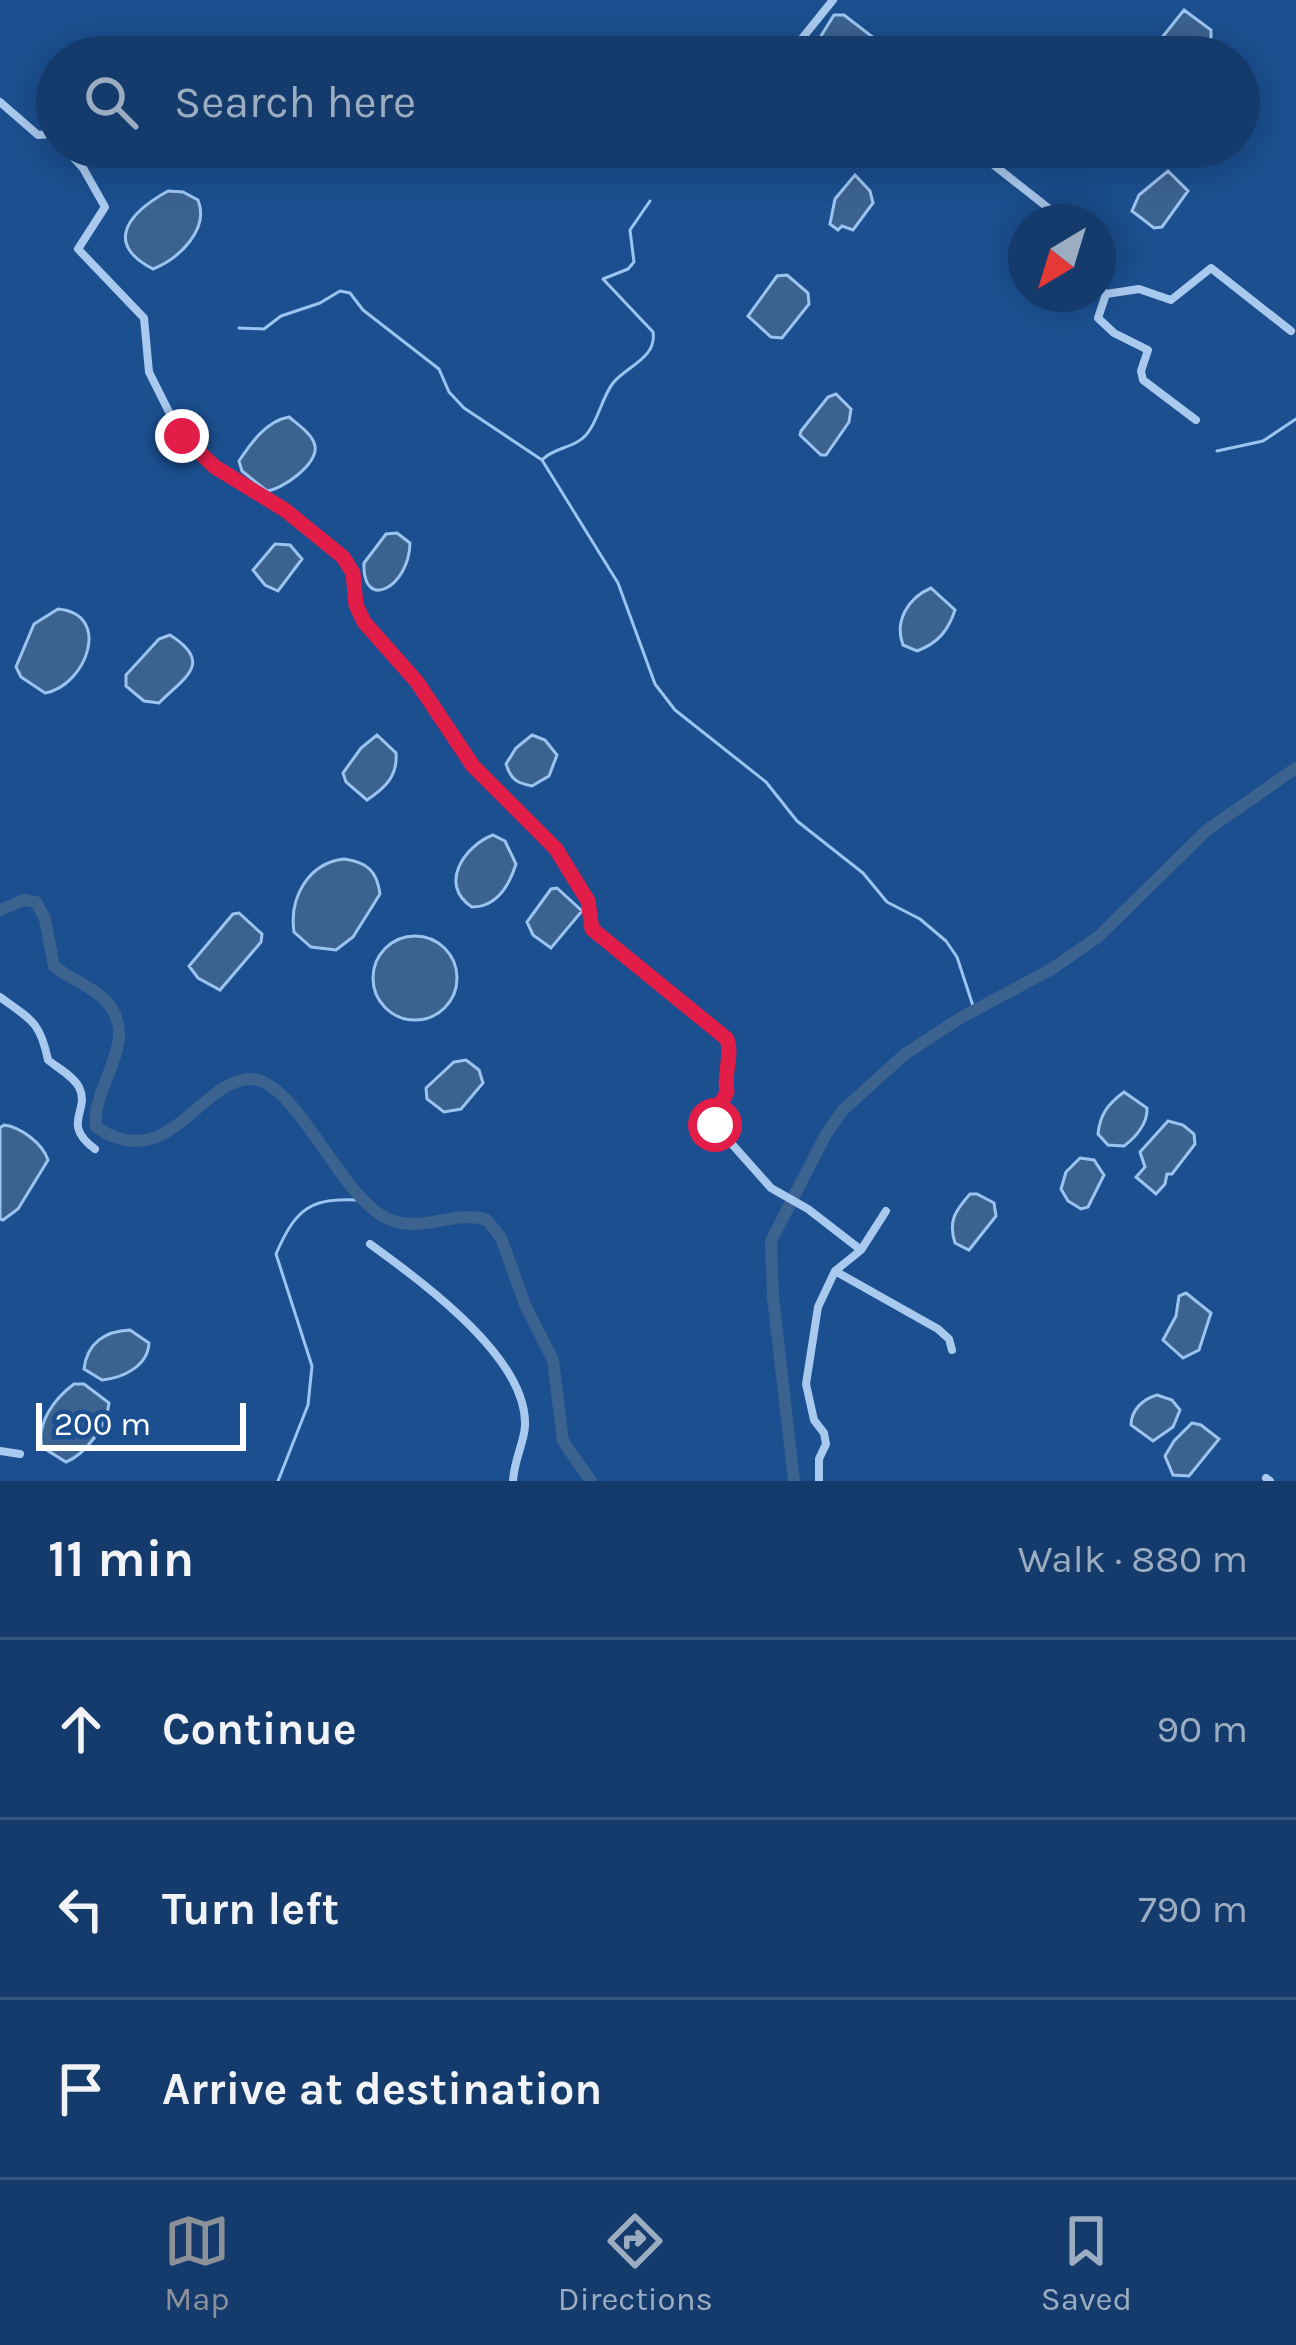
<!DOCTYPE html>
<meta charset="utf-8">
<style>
:root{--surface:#143b6b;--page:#214673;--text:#f1f3f6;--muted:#9dadc1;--line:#33557e;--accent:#8c9099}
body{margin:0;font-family:Karla,sans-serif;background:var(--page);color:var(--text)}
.compass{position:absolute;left:1008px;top:204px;width:108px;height:108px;border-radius:50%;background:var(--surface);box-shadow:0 6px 30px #0003;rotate:218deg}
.scale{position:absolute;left:36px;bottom:30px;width:210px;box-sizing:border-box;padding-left:12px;border:6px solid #fff;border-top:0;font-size:33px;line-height:42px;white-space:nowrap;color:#fff;-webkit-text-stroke:9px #1b4f8f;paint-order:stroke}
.stop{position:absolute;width:36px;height:36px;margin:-27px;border:9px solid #e11d48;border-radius:50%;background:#fff}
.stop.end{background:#e11d48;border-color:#fff;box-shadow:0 3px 12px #0008}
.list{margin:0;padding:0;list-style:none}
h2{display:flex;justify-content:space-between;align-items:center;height:156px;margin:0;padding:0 48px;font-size:51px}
h2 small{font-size:39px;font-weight:400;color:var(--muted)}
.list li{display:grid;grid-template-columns:78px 1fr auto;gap:36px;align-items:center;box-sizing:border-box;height:180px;padding:0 48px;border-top:3px solid var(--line)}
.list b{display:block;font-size:45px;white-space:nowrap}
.list em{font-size:39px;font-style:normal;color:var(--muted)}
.icon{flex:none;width:66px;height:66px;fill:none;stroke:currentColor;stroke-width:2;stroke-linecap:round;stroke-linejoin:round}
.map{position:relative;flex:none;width:1296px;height:1481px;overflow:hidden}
.search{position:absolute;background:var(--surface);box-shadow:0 6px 30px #0003;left:36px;right:36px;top:36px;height:132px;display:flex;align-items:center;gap:30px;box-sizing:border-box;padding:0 42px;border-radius:66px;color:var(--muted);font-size:45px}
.sheet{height:696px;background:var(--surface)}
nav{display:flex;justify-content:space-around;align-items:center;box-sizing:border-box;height:168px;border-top:3px solid var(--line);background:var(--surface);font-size:33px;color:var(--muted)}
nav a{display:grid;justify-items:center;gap:6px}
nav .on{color:var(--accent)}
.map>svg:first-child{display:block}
</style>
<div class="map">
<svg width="1296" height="1481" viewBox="0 0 1296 1481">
<rect width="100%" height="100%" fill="#1b4f8f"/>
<path fill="#3c6290" stroke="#9cc4f0" stroke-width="3" d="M1184,10L1211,30V38L1195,57H1165L1156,45Z
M834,15H844L874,38L869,57H808Z
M1168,171L1188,191L1162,227L1154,228L1132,211L1139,195Z
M855,175L870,191L873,203L853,230L842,226L838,230L830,224L835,199Z
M168,191L183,192L198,200C210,230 178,259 153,269C101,242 132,211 168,191Z
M787,275L808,293L809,304L782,338L771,337L748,316L777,276Z
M836,394L851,409L849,422L826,455H821L800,435L801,431L828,397Z
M289,417C297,424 313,434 315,446C318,464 283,489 267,491L242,471L239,461C251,443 266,421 289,417Z
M397,533L410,543C409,588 362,612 364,563L386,534Z
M275,544L290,545L302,559L278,591L265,585L253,570Z
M931,588L955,610C948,631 938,643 917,651L903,645C894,621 908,598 931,588Z
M58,609C113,614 86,686 45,693L21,677L16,667L34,624Z
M170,635C214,663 185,677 159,703L144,701L126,686V675L159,639Z
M377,735L396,753C398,776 385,788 367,800L346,782L343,773L361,748Z
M532,735L545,740L557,755L549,776L532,786C517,783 511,780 506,764L516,748Z
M493,835L505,841L516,864C509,886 496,907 472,907C438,885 464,846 493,835Z
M344,859C367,862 377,871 380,894L353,937L336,950L311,947L294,932C289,898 308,863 344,859Z
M557,888L582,911L551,948L533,935L527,922L551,889Z
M239,913L262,934L261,942L220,990L198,978L189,966L233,914Z
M373 978a42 42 0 1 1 84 0a42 42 0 1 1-84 0Z
M466,1060L479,1070L483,1083L461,1109L444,1112L427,1099L426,1088L454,1062Z
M1124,1092L1147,1108C1148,1123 1136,1137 1124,1146L1108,1145L1098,1134C1100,1114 1108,1104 1124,1092Z
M1168,1121L1183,1125L1194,1134L1195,1144L1172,1174H1167L1165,1184L1156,1194L1136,1177L1145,1167L1140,1152Z
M4,1125C21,1127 43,1144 48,1160L18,1209L3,1220L0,1219V1128Z
M1080,1158L1094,1160L1104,1175L1088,1207L1081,1209L1068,1201L1061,1189L1066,1172Z
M970,1194H977L994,1203L996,1216L969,1250L955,1243C948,1221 955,1211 970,1194Z
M1186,1293L1211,1313L1199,1350L1183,1358L1163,1340L1176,1316L1179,1296Z
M130,1330L149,1343C148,1366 123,1378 102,1380L84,1369C87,1343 105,1331 130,1330Z
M74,1384H84L109,1403C107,1425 86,1454 66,1462L42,1447C36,1423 55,1398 74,1384Z
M1157,1395L1172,1400L1180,1410L1173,1427L1153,1441L1131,1425C1131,1410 1143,1399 1157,1395Z
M1192,1423L1201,1425L1219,1439L1189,1476L1173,1475L1165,1456L1174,1441Z"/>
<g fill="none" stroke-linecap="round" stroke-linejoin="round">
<path stroke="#9cc4f0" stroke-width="3" d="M239,328L264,329L281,316L320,303L340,291L350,293L363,310L439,369L449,392L464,408L542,460L618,583L655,684L675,710L766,782L797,821L863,873L887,902L920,919L946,941L957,957L974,1009
M1217,451L1263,441L1296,419
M543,459C555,447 575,448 586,435C598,422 601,399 613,383C627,366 657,358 653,332L603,279L628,269L634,262L630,230L650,201
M278,1481L308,1405L312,1366L276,1254C297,1206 311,1198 362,1200"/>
<path stroke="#3c6290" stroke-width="12" d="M0,910L24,900L36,902L45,919L54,966C69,979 88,984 103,998C145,1038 91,1083 96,1127C167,1176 199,1082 249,1079C295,1076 338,1196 388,1219C422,1234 455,1209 487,1220L501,1238L526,1307L553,1360L563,1441L591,1481
M794,1481L773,1297L771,1241L825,1136L842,1111L905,1054L962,1017L1050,970L1098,937L1207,830L1296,768"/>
<path stroke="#a9c9ee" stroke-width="8" d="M787,57L833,0
M0,102L38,135L53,134L57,139
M64,147L83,168L105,207L78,249L144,318L149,372L181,436L215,467L285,510L343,557L353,573L356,605L364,622L417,683L473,766L556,849L588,901L592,929L727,1039C733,1056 723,1073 727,1092L715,1115V1125L771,1188L808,1209L861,1250
M971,147L1066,222
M1098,286L1106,294L1139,289L1171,300L1211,268L1291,331
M1106,294L1098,318L1114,333L1148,350L1141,371L1143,380L1196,420
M0,997C31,1020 40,1021 48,1060C58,1068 73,1076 79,1087C91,1111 60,1123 95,1149
M370,1244C419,1280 528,1357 525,1426C524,1443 514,1460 513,1481
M835,1271L938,1329L949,1339L952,1350
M0,1451L20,1454
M1266,1478L1270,1481
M819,1481V1459L826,1444L824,1433L814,1420L806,1384L818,1307L835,1271L861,1250L886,1211"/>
</g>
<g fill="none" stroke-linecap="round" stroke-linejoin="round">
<path stroke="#e11d48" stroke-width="15" d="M182,436L215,467L285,510L343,557L353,573L356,605L364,622L417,682L473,766L556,849L588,901L592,929L727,1039C733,1056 723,1073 727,1092L715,1114V1125"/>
</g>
</svg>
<svg class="compass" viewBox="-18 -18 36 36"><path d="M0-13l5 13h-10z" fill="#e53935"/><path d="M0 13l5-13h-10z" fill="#9dadc1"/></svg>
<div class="scale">200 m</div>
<div class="stop" style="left:715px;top:1125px"></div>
<div class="stop end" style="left:182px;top:436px"></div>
<div class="search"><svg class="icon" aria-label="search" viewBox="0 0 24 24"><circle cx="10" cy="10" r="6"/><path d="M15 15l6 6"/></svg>Search here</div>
</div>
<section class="sheet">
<h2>11 min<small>Walk · 880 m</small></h2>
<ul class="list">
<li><svg class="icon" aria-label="ahead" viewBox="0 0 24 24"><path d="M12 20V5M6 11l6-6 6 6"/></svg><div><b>Continue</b></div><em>90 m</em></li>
<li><svg class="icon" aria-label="left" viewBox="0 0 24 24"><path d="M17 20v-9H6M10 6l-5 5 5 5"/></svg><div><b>Turn left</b></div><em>790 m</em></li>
<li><svg class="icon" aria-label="arrive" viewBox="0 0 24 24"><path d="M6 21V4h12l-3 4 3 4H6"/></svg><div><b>Arrive at destination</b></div></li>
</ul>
</section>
<nav>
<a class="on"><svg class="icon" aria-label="map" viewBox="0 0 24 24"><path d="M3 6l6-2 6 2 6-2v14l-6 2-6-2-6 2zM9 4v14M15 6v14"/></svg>Map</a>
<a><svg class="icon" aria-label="directions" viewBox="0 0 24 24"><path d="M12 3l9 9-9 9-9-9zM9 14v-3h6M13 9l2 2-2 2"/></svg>Directions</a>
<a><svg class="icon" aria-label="saved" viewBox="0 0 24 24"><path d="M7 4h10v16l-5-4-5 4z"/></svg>Saved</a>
</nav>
